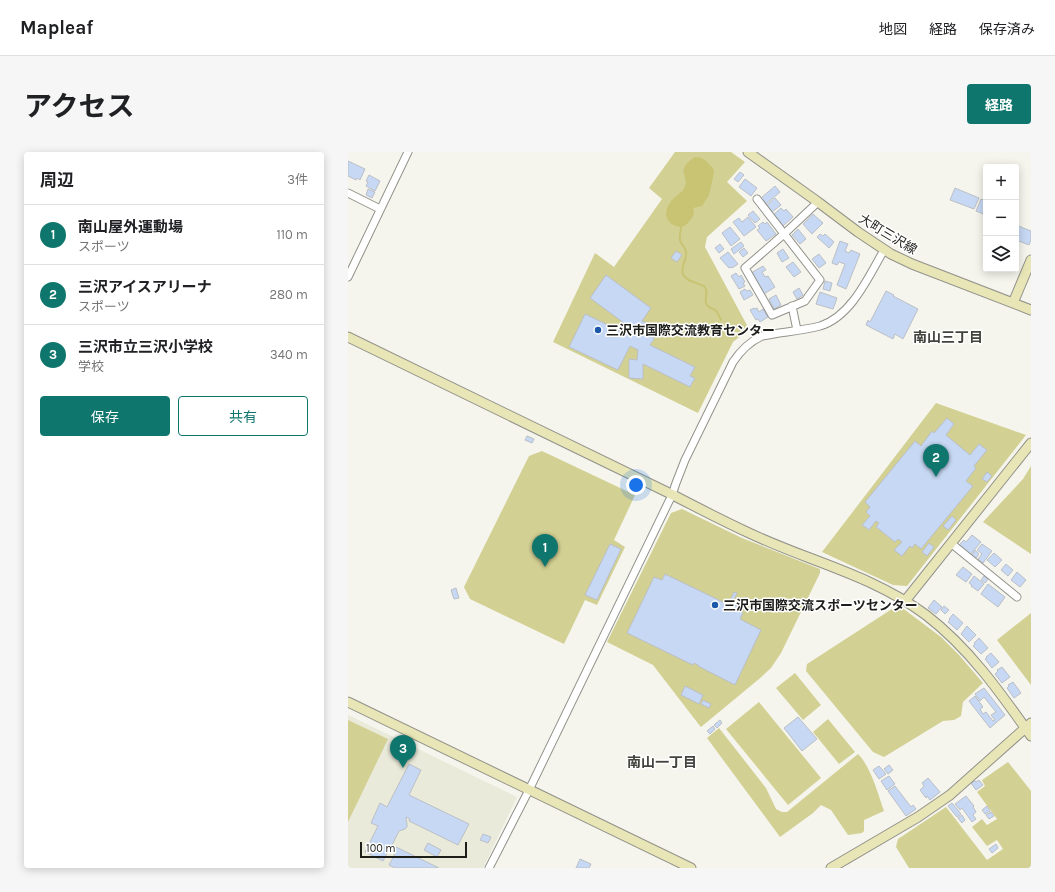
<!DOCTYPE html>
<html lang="ja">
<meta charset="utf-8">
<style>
:root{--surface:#fff;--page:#f6f6f6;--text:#202124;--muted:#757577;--line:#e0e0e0;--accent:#0f766e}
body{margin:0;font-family:Karla,"Noto Sans JP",sans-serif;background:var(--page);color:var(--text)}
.controls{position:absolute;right:12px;top:12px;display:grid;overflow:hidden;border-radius:4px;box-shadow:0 2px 10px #0003}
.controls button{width:36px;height:36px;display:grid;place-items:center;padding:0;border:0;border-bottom:1px solid var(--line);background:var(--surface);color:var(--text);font:20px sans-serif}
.scale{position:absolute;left:12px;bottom:10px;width:107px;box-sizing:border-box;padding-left:4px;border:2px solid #1d1d1a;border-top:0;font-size:11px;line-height:14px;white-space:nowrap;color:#1d1d1a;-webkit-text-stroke:3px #fff;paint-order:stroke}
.you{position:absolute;left:288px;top:333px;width:14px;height:14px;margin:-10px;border:3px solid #fff;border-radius:50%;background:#1a73e8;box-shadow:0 0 0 6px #1a73e833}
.badge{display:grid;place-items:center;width:26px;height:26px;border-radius:50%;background:var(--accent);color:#fff;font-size:13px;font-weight:700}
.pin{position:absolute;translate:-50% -33px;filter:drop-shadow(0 1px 2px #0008)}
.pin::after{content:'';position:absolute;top:21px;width:14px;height:12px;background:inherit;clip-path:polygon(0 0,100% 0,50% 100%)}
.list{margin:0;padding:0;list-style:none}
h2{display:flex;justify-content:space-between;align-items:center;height:52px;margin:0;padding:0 16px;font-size:17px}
h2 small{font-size:13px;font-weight:400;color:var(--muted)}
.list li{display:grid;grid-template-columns:26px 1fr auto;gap:12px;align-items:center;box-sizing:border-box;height:60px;padding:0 16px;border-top:1px solid var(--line)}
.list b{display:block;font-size:15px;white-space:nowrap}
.list p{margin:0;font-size:13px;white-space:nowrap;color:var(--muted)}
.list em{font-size:13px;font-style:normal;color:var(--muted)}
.actions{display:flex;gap:8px;padding:12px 16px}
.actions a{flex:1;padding:9px 0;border:1px solid var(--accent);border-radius:4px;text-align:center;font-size:14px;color:var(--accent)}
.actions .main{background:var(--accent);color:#fff}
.icon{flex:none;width:22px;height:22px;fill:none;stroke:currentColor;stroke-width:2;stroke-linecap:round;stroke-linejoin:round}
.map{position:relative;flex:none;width:683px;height:716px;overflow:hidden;border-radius:4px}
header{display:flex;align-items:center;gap:24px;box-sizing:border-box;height:56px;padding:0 20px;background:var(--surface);border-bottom:1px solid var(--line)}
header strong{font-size:19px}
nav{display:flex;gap:22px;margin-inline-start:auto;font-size:14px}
.intro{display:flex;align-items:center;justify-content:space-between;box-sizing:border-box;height:96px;padding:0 24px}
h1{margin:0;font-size:28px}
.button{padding:10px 18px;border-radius:4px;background:var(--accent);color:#fff;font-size:14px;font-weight:700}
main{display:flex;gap:24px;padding:0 24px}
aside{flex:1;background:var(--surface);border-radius:4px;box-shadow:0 2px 10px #0003}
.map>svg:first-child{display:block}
</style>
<header>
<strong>Mapleaf</strong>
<nav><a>地図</a><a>経路</a><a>保存済み</a></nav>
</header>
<div class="intro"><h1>アクセス</h1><a class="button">経路</a></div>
<main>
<aside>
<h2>周辺<small>3件</small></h2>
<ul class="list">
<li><span class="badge">1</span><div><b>南山屋外運動場</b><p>スポーツ</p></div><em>110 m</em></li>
<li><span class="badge">2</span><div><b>三沢アイスアリーナ</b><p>スポーツ</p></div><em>280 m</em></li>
<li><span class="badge">3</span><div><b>三沢市立三沢小学校</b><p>学校</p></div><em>340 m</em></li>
</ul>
<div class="actions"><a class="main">保存</a><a>共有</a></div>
</aside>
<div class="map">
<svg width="683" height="716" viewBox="0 0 683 716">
<rect width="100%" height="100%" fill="#f5f5ed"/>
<path fill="#eaeada" d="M0,563L169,645L135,716H0Z"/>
<path fill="#d2d093" d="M327,0H383L397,10L379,30L399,49L359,85L357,95L401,177L385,190L350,261L205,190L247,101L266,115L314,47L301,36Z
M588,251L678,283L559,434L545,433L474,400Z
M194,299L287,343L266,388L277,395L249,453L237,448L216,492L122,447L116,435L181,304Z
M683,314V402L635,370L675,327Z
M334,357L394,386L472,417V421L433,501L423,516L411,527L353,575L352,574L305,513L259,490L323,361Z
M553,455L593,485L611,503L635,531L615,550L613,564L606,568L595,569L536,605L525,600L458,519L459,512L544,457Z
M683,461V533L649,488Z
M447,521L473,553L455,568L428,536Z
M411,550L473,626L440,653L378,577Z
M480,567L507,600L491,612L465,580Z
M0,568L40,587L0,670Z
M371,576L418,636L428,657L434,660H439L510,602C523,615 530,642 536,659L516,668V679L514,681L500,683L483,658L473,653L465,661L432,685L359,586Z
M660,610L683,639V716H561L548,695L550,687L598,655L639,708L655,697L649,688L639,694L624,675L634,667L639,673L649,667L629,640L637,634L634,628Z"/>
<path fill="#c8c473" d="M347,5C352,5 354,6 358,9C361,12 365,15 366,19C366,21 362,40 361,43C359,47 356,50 354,54L345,56L346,62L344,66L338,73L333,75C317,73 314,60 324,48C328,43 335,41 337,34C339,30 337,26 336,22C333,15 341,9 347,5Z"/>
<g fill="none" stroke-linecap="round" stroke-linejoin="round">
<path stroke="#c8c473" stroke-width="2" d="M333,75C333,79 331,84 332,88C333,93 339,96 338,102C338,110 330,119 338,126C343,131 355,132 357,135C361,140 355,148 359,153C361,156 364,156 367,158C370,160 371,165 373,168"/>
</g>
<path fill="#c6d8f3" stroke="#bbbfc6" d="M0,9L17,17L12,28L9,26L8,28L0,24Z
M392,20L396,23L390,30L386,27Z
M21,23L32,29L27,39L18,34L20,30L18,29Z
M397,27L409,36L403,44L391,35Z
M427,34L432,40L418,52L413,46Z
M607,36L631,46L626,57L602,48Z
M20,37L27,40L24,46L18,43Z
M427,46L433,53L424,60L418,54Z
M633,47L638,49V63L628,59Z
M433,56L436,59L438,57L445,65L435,74L425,63Z
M405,59L412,67L407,71L400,63Z
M465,62L475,71L464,82L455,72Z
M400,65L408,75L396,84L385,70L391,66L394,70Z
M415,70L417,72L419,70L428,82L418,89L409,78L412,76L410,74Z
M668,73L683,79V88L681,93L668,88Z
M382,75L392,87L383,94L374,81Z
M450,77L458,87L452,92L444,83Z
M472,82L475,84L477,82L486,90L481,96L469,85Z
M492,89L500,92L497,99L501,101L503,98L512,102L498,137L489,133L497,112L491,110L489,113L484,111Z
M393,90L396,94L386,102L383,97Z
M372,92L376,97L371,101L367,96Z
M396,96L400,101L395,105L391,100Z
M435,97L441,106L434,110L429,101Z
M328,99L334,103L329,110L323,106Z
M380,100L390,112L384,116L383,115L381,116L372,106Z
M471,102L478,111L471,116L464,107Z
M445,110L453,120L446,125L438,115Z
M415,114L418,118L414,120L417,125L420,124L427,135L416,142L403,121Z
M388,121L391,125L393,123L397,130L395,131L397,134L391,137L383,124Z
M258,123L303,156L294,169L299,171L302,173L306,180V187L302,193L347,215L342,224L347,226L342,235L295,212V227L281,226V207L289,208L290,198L282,194L270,218L221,195L237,162L277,181L280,174L242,146Z
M477,129L484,131L482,139L475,137Z
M451,136L455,143L449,147L445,140Z
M397,137L399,139L402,138L405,143L396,148L392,140Z
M538,139L546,143L545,144L570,157L555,187L547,182L545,187L518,173L520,168L522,170Z
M472,140L489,146L485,157L468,152Z
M428,143L433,153L426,157L421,147Z
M406,156L407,157L409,156L411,160L415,157L420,165L412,170L410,167L408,168L402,158Z
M599,266L606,272L598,283L622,303L631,292L639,298L626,314L628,316L618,329L625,334L573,397L567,392L564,396L562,394L554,404L546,398L554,390L550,387L547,390L528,375L531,371L528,369L521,378L514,373L522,364L518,360L522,355L517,350L567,289L573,294L584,279L586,281Z
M179,284L186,287L184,291L177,288Z
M639,320L644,324L639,330L634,327Z
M604,364L608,368L600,378L595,374Z
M624,383L633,390L622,403L611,393L616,388L618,390Z
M581,391L586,395L579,404L574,400Z
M262,392L273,397L249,448L237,443Z
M634,392L644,399L635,411L630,407L634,402L629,398Z
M627,398L631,402L628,406L624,403Z
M646,401L654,408L647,415L639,408Z
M658,412L665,418L660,424L653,418Z
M615,415L624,422L618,430L608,423Z
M669,420L678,428L672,435L663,428Z
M317,422L377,451L376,453L379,455L386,440L389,441L384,451L392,455L397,445L400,446L393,460L395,461L392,467L413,478L387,533L350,514V513L346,511L345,513L279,481L306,425L314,428Z
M626,424L636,432L630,439L623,434L624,433L621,431Z
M636,424L640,427L637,431L633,428Z
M640,432L657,445L650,455L633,442Z
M108,436L111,446L106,447L103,438Z
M586,448L594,455L588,462L580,456Z
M596,454L601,458L597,462L593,458Z
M605,462L615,471L609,478L600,470L602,468L601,467Z
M619,474L628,483L621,490L613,482Z
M631,486L640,496L633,502L625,494L627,492L626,491Z
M643,501L651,510L644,516L637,507L639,506L638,505Z
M654,515L662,525L654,531L647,522L650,519L649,518Z
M665,530L673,541L666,546L659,536L661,534L660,533Z
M337,534L355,543L351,552L333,543Z
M636,536L657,563L642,576L621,549L627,544L635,555L632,557L635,562L638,560L645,569L647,568L643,563L648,560L636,545L632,549L627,542Z
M355,548L363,552L361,556L353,552Z
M450,565L469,587L454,599L436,576Z
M372,568L374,571L369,576L366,573Z
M365,574L367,577L362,582L359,579Z
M61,612L73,618L61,643L121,672L110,693L61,669L62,667L58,665V666L59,672V675L57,677L51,679L44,693L91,716H47L41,713L48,700L41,697L35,709L17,700L30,674L23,671L32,651L39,655Z
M541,613L545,618L540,622L536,617Z
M531,614L538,622L531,627L525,618Z
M541,624L547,632L539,638L533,629Z
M580,626L592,640L582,648L579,644L578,646L572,638L576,634L574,631Z
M631,628L635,633L628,638L623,631L627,629L628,630Z
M547,634L563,655L565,653L568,657L558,664L540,639Z
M618,644L626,654L625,655L628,660L625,663L628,667L624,670L614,656L612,658L607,652Z
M604,651L613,662L609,665L600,654Z
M639,654L642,659L637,662L634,658Z
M643,660L646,664L641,667L638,663Z
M614,663L617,668L614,671L610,666Z
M135,682L143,685L140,691L132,688Z
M80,691L93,698L89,705L76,698Z
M648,692L650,696L644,701L641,697Z
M232,707L243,712L241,716H228Z"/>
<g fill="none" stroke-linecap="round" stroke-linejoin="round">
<g stroke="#92928b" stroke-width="9">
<path id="street" d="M0,41L32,57
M409,47L472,128L457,149L424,163L397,116L436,82L470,50
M0,125L60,0
M444,154L449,178
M604,392L669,445
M141,716L181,638L324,343L328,331L337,308L385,210C393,198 401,190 414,184C433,180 453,179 472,174C503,165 521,124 536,98"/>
</g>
<g stroke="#92928b" stroke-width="11">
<path id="secondary" d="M400,0L470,50L510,80L543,102L564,112L683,158
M665,151L683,108
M0,185C108,238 216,290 323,342C348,355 373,368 399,380C459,409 523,422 578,463C621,496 652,540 683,584
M557,449L683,291
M0,550L343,716
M483,716L570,665L602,643L683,571"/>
</g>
<use href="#street" stroke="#fff" stroke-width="7"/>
<use href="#secondary" stroke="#e8e6b6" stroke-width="9"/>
</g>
<g fill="#1c59aa" stroke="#fff" stroke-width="1.5">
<circle cx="250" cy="178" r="4"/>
<circle cx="367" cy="453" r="4"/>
</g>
<g text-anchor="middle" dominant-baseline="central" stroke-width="3" stroke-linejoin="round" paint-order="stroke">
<g font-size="13" fill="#1d1d1a" stroke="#fff">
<text transform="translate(540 82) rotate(31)">大町三沢線</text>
</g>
<g font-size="13" font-weight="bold" fill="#1d1d1a" stroke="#fff" text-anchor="start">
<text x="258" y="178">三沢市国際交流教育センター</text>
<text x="375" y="453">三沢市国際交流スポーツセンター</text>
</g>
<g font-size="14" font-weight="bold" fill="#44443e" stroke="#fff">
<text x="600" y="185">南山三丁目</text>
<text x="314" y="610">南山一丁目</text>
</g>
</g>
</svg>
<div class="controls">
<button>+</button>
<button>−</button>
<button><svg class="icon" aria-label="layers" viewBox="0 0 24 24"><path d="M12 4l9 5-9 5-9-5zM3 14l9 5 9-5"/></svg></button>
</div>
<div class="scale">100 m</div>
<div class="you"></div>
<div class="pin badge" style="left:197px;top:415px">1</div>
<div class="pin badge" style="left:588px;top:325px">2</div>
<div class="pin badge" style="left:55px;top:616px">3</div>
</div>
</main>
